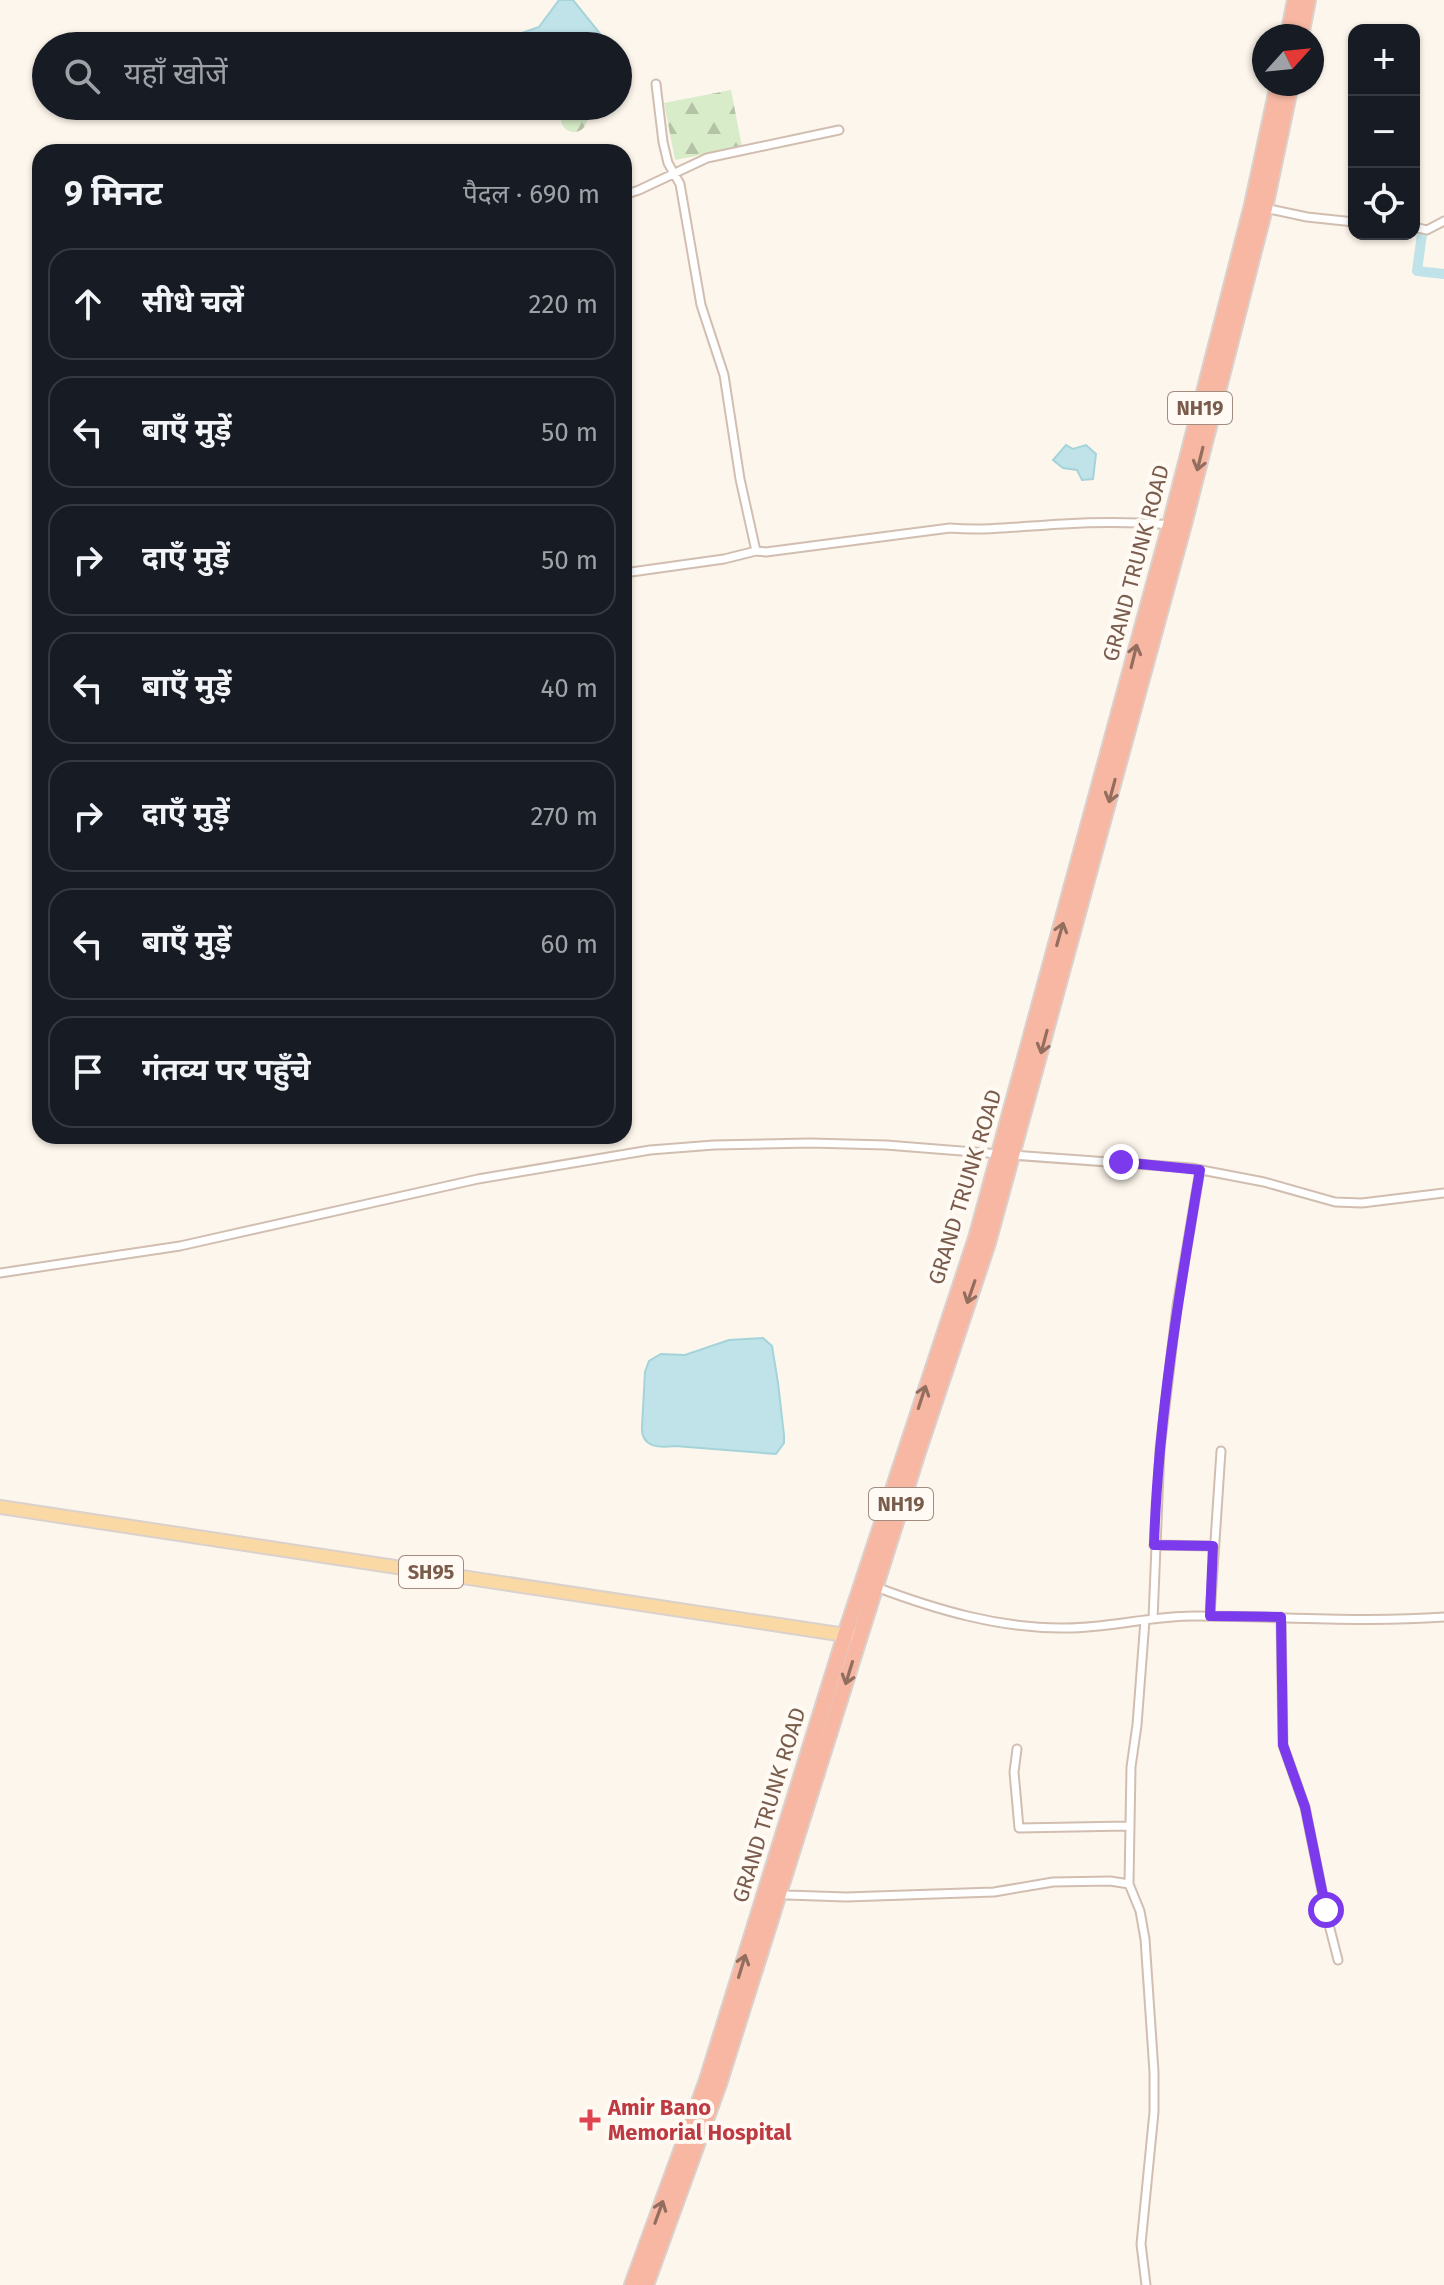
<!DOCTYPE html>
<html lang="hi">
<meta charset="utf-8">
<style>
:root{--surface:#171b24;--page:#242831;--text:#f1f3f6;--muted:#9ea1a6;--line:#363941}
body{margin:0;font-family:"Fira Sans","Noto Sans Devanagari",sans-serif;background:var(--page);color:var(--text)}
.controls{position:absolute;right:24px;top:24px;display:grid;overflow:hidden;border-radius:16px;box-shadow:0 2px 6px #0004}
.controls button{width:72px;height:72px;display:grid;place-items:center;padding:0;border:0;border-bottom:2px solid var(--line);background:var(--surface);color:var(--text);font:40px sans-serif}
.compass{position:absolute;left:1252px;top:24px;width:72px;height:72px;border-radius:50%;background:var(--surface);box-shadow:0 2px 6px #0004;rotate:63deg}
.stop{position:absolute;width:24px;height:24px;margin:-18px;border:6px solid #7c3aed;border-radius:50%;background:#fff}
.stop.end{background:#7c3aed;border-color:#fff;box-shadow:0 2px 8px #0008}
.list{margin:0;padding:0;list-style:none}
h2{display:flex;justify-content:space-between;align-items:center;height:104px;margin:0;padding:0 32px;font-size:34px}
h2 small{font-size:26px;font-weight:400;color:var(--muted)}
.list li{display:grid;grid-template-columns:52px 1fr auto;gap:24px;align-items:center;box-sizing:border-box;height:112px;margin:0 16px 16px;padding:0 16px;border:2px solid var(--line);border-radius:24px}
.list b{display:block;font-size:30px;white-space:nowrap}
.list em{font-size:26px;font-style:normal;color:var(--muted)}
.icon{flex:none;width:44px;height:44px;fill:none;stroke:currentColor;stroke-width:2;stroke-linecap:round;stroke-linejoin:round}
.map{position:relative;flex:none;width:1444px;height:2285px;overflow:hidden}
.search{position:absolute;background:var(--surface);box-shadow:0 2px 6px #0004;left:32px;top:32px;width:600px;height:88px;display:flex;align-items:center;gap:20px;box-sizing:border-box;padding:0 28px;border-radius:44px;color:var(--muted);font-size:30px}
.panel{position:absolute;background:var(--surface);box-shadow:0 2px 6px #0004;left:32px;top:144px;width:600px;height:1000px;border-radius:24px}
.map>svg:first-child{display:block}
</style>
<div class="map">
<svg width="1444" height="2285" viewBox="0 0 1444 2285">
<defs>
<pattern id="forest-firs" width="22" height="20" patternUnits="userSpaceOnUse" patternTransform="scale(2)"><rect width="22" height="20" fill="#d8ecc9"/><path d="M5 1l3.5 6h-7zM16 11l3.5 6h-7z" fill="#b4c2a5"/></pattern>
</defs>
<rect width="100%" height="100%" fill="#fdf6ec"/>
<path fill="url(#forest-firs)" d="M731,90L742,147L675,160L664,103Z
M561 119a13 13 0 1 1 26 0a13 13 0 1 1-26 0Z"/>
<path fill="#bfe3e8" stroke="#a5d3da" stroke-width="2" d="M559,0H573L610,46H494L493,43L539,27Z
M1066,445L1073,449L1086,445L1096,454L1093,479L1082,480L1077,470L1063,468L1053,460Z
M763,1338L772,1346L778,1383L784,1435V1443L776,1454L675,1446C660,1448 641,1448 642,1427L645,1372L649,1361L661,1354L685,1355L729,1340Z"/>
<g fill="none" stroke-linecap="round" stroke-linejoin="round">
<path stroke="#bfe3e8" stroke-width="10" d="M1422,234L1417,271L1444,274"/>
<g stroke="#d1beb0" stroke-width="11">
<path id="street" d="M656,84L663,142L668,163L680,184L701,305L724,375L740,479L756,551
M624,195L639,190L707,158L839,130
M1265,208L1307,217L1354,222
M1414,227L1427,230L1444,221
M624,573L724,559L756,551L766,552L950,528C988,531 1025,526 1063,524C1099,522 1135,522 1170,525
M1011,1155L1191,1168L1264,1182L1335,1202L1362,1203L1444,1193
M0,1273L180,1246L478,1179L650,1150L714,1145L810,1143L886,1145L999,1154
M1154,1545L1213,1546
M876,1587C937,1610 1001,1629 1066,1628C1109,1628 1151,1616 1194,1616C1277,1616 1360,1623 1444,1617
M1210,1616L1221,1451
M1281,1617L1283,1745L1305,1807L1328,1921L1338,1960
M1153,1619L1160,1449L1177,1306L1200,1170
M1017,1749L1014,1772L1019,1828L1128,1826
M1129,1884L1140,1911L1145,1939L1154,2072V2112L1141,2244L1146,2285
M778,1892L787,1895L846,1897L994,1892L1053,1882L1110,1881L1129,1884L1131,1767L1137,1725L1145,1620"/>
</g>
<g stroke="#dad1cd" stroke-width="16">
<path id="primary" d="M0,1507L845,1635L861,1632"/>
</g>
<g stroke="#dad1cd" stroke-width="18">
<path id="highway" d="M1288,36L1295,0
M1301,36L1308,0
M632,2285L707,2080L845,1635L976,1238L1170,525L1252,205L1278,84
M646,2285L719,2084L918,1452L988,1243L1183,528L1265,208L1291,84"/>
</g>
<use href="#street" stroke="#fff" stroke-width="7"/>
<use href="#primary" stroke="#fbd9a5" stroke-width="12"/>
<use href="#highway" stroke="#f7b7a3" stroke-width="14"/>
</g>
<defs><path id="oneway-shaft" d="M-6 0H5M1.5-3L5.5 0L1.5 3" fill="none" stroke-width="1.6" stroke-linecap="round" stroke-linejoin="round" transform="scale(2)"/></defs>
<g stroke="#936e5e">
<use href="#oneway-shaft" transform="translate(1200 459) rotate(104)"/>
<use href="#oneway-shaft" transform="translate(1134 656) rotate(-76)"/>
<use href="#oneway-shaft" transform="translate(1112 791) rotate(105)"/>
<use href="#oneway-shaft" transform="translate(1060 934) rotate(-74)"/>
<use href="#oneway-shaft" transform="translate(1044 1042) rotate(105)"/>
<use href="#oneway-shaft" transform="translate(971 1292) rotate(109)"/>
<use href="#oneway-shaft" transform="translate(922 1397) rotate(-72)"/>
<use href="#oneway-shaft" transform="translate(849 1673) rotate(107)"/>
<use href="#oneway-shaft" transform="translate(742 1966) rotate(-73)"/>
<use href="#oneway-shaft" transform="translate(659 2212) rotate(-70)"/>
</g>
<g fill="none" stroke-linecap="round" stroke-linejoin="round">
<path stroke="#7c3aed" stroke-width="10" d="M1121,1162L1200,1170C1179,1294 1158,1419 1154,1545L1213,1546L1210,1616L1281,1617L1283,1745L1305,1807L1326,1910"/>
</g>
<path fill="#e0444e" stroke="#fffaf3" stroke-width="3" d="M586 2108h8v8h8v8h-8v8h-8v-8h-8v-8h8z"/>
<g text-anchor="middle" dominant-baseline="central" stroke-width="8" stroke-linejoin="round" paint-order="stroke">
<g fill="#fffaf3" stroke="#a28b7f" stroke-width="2">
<rect x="1168" y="392" width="64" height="32" rx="6"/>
<rect x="869" y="1488" width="64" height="32" rx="6"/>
<rect x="399" y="1556" width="64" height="32" rx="6"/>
</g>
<g font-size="20" font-weight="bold" fill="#7a5c4d">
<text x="1200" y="408">NH19</text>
<text x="901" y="1504">NH19</text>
<text x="431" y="1572">SH95</text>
</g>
<g font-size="22" fill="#7a5c4d" stroke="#fffaf3">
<text transform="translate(1136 563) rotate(-75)">GRAND TRUNK ROAD</text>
<text transform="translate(965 1187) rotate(-73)">GRAND TRUNK ROAD</text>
<text transform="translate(769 1805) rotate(-73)">GRAND TRUNK ROAD</text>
</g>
<g font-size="22" font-weight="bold" fill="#be3a42" stroke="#fffaf3" text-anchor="start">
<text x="608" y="2107">Amir Bano<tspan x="608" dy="25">Memorial Hospital</tspan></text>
</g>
</g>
</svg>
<div class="controls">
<button>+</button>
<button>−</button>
<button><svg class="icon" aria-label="locate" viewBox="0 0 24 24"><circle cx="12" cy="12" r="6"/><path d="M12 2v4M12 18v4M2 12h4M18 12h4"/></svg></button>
</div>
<svg class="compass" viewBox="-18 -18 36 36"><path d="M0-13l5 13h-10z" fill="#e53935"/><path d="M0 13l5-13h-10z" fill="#9ea1a6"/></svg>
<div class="stop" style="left:1326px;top:1910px"></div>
<div class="stop end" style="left:1121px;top:1162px"></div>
<div class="search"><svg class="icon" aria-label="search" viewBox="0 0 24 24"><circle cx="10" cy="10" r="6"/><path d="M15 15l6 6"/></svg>यहाँ खोजें</div>
<section class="panel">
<h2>9 मिनट<small>पैदल · 690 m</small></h2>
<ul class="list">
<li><svg class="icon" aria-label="ahead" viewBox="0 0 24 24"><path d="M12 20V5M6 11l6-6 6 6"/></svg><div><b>सीधे चलें</b></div><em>220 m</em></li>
<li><svg class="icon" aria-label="left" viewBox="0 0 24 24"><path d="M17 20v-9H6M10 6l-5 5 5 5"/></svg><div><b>बाएँ मुड़ें</b></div><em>50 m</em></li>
<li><svg class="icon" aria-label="right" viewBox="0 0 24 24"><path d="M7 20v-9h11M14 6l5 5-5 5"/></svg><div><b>दाएँ मुड़ें</b></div><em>50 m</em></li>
<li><svg class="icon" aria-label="left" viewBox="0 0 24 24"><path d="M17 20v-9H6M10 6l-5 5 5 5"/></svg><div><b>बाएँ मुड़ें</b></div><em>40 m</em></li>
<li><svg class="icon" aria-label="right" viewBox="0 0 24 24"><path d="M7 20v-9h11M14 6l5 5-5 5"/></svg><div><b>दाएँ मुड़ें</b></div><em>270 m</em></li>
<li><svg class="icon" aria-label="left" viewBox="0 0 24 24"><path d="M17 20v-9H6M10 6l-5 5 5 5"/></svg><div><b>बाएँ मुड़ें</b></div><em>60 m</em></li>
<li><svg class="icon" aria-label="arrive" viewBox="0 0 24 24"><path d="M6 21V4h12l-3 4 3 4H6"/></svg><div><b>गंतव्य पर पहुँचे</b></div></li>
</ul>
</section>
</div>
